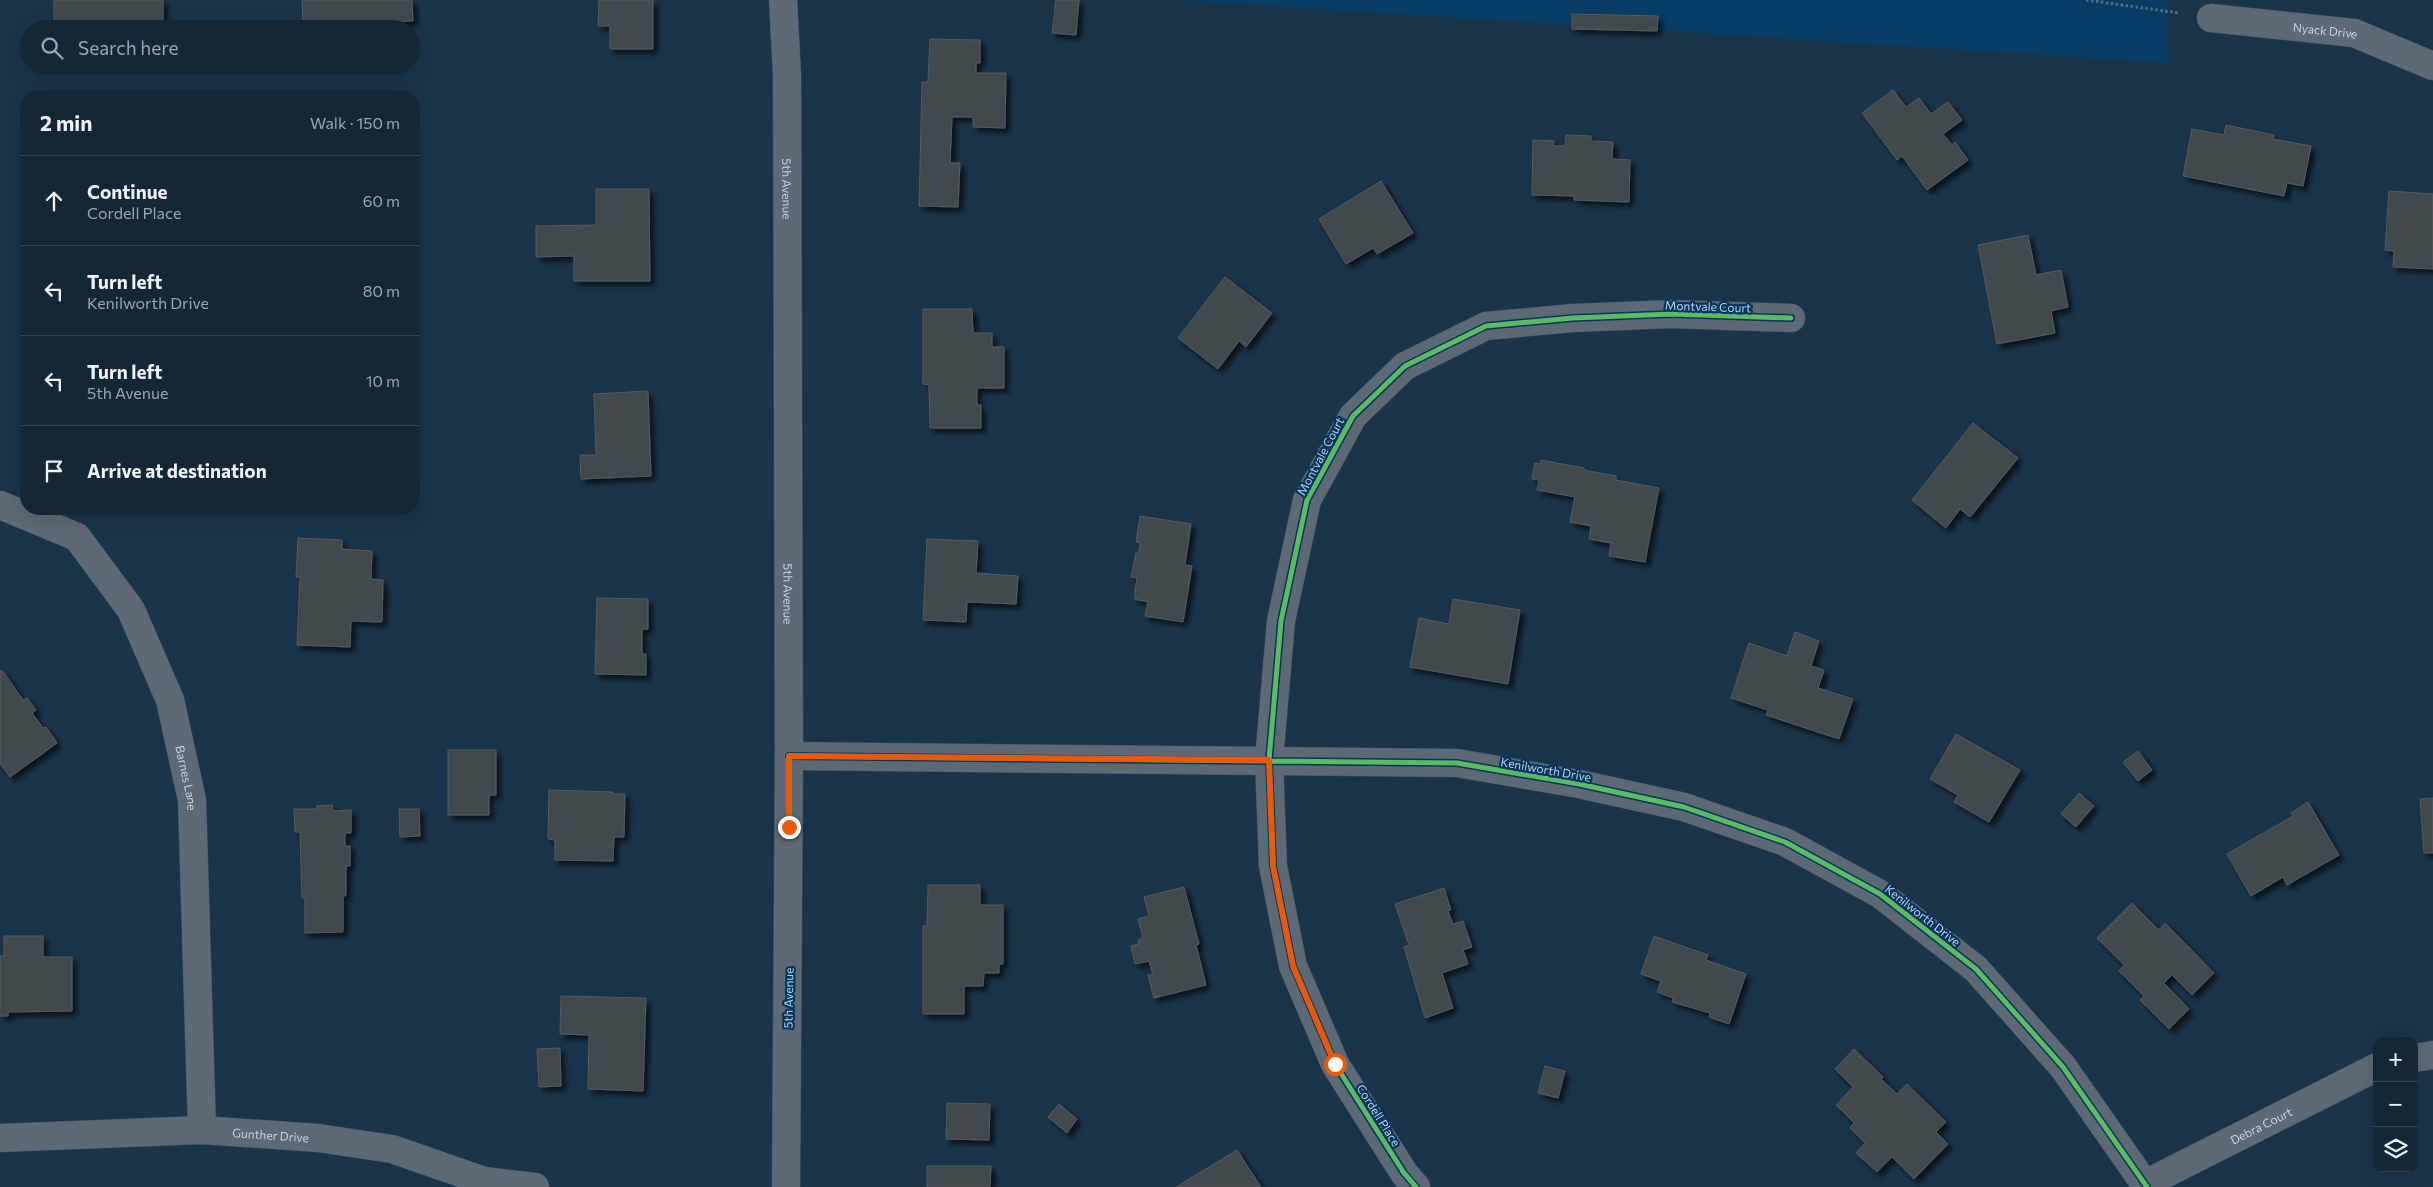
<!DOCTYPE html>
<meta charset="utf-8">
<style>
:root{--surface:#142737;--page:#1d2f3f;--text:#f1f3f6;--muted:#9da5ad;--line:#334452}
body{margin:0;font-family:Commissioner,sans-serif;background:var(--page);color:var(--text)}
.controls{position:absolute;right:15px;bottom:15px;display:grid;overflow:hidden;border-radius:10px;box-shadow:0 5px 20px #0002}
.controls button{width:45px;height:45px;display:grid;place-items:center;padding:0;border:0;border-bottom:1px solid var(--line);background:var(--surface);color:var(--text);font:25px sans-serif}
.stop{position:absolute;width:15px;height:15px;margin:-11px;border:4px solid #ea580c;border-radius:50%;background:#fff}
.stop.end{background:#ea580c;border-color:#fff;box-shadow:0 1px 5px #0008}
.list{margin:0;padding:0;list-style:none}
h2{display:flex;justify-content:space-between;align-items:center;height:65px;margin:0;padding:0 20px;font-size:21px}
h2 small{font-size:16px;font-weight:400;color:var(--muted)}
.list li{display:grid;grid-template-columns:32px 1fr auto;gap:15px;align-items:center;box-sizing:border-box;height:90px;padding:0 20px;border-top:1px solid var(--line)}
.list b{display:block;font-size:19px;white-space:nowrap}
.list p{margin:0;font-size:16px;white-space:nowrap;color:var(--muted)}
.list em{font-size:16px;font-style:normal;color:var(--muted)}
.icon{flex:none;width:28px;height:28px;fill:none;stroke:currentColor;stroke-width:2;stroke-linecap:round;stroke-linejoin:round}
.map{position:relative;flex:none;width:2433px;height:1187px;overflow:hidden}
.search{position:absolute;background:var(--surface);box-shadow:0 5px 20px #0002;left:20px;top:20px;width:400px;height:55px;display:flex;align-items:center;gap:12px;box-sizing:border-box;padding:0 18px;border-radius:28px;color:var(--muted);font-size:19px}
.panel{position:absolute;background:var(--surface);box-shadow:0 5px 20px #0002;left:20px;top:90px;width:400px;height:425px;border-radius:20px}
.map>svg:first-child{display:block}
</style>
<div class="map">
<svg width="2433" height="1187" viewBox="0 0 2433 1187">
<defs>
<filter id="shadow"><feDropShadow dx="4.5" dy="4.5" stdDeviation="2.5" flood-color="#0009"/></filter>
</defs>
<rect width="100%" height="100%" fill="#1a3449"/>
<path fill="#083e66" d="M1175,0H2167L2169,63Z"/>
<path fill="#42494e" stroke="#575a5b" filter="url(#shadow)" d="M54,0H163V22H131L130,29H54Z
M302,0H412L413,21L387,22L388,29H303Z
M599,0H653V49H610V26H598Z
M1056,0H1079L1076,35L1052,33Z
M1572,14L1658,16L1657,31L1572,29Z
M930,39L980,40V63H976V73H1006L1005,128L973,127V117H952L950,163H960L958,207L919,206L922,82H928Z
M1893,90L1906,107L1919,98L1931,114L1948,102L1962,120L1943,134L1952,145L1955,142L1968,160L1927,190L1902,156L1897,160L1862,113Z
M2226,125L2274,135L2273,139L2311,146L2303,186L2287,183L2284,196L2183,176L2192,129L2224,135Z
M1566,135L1591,136V141L1613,142L1612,159L1630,160L1629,202L1574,200V196L1532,195L1533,140L1554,141L1553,146H1565Z
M1381,181L1413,233L1377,254L1373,248L1346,264L1319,219Z
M596,189H649L650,281H574V256L536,257V226L596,225Z
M2389,191L2433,194V269L2393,267L2394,251L2385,250Z
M2028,235L2036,275L2061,270L2068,307L2051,311L2055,333L1997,344L1978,245Z
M1225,277L1272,313L1246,347L1239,341L1218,369L1178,338Z
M923,309H972L973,333H992V347H1004V388H977V405H981V428H930L929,385L923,384Z
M648,391L651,476L581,479L580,455H596L594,394Z
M1973,423L2018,458L1970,517L1960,509L1946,528L1912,500Z
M1541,460L1584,468V470L1616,476V480L1659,488L1645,562L1609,556L1611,543L1589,539L1591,526L1570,522L1575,497L1537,490L1539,480L1532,479L1535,463L1540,464Z
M1140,516L1191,524L1185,565L1192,566L1183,622L1145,616L1148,602L1134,599L1137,578L1131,577L1136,553H1139L1140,543L1136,542Z
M298,538L342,540V549L372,551L371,579L383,580L382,622L351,621L350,647L297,645L300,577H296Z
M927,539L978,541L976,573L1018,576L1016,604L967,602L966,622L923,620Z
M597,598L648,599V629H642V654H646V675L595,674Z
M1453,599L1520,610L1508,684L1410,667L1419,618L1449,624Z
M1795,632L1819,641L1811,666L1824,670L1818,688L1853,699L1839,739L1766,715L1768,710L1731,698L1749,643L1787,656Z
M2,670L23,700L27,698L36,710L32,713L43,728L46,727L57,743L10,777L0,763V671Z
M1956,734L2020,770L1989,822L1954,802L1958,795L1930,779Z
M448,750H496V795H489V815H448Z
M2138,751L2152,770L2138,781L2123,762Z
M549,790L613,792L614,794H625L624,837H614L613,861L555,860V840L548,839Z
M2079,793L2094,806L2076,827L2061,814Z
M2433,798V853H2424L2420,799Z
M2308,802L2339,855L2287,885L2283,877L2251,896L2227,854L2293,816L2291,813Z
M332,805L333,811L351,810V833H345V846H350V866H346V895L343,897V932L305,933V898H302L300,832H295L294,809H317V806Z
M399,809H419L420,836L400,837Z
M928,885H980V905H1003V964H999V973H984L983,986H964V1014H923V926H927Z
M1184,887L1199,944L1196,945L1206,985L1154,998L1148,975L1153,974L1149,961L1135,964L1131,946L1139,944L1138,940L1143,938L1138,919L1149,916L1144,897Z
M1444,888L1451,910L1448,911L1453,924L1463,921L1472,947L1463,950L1468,964L1442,973L1453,1008L1425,1018L1404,947L1409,945L1395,904Z
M2132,903L2159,930L2165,923L2214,973L2192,995L2172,975L2164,983L2189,1009L2169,1029L2140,1000L2144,996L2119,971L2124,965L2097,938Z
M4,936H43V957H72V1011L8,1012V1016H0V956H4Z
M1654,936L1708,955L1706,960L1746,974L1729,1024L1709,1017L1710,1013L1672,1002L1673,998L1657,992L1661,981L1641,974Z
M561,996L646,998L643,1091L588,1089L589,1035L560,1034Z
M560,1048L561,1086L539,1087L537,1049Z
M1854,1049L1883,1077L1881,1079L1897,1094L1907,1084L1946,1122L1936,1132L1948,1144L1914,1179L1892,1157L1877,1172L1856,1153L1865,1143L1850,1128L1854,1123L1836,1105L1853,1087L1835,1069Z
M1545,1066L1565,1071L1558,1098L1538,1093Z
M947,1103L990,1104L989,1140L946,1139Z
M1059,1104L1077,1119L1067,1133L1048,1117Z
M1237,1150L1261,1187H1176Z
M927,1166H991L990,1187H927Z"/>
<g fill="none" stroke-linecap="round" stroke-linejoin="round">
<g stroke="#3b5063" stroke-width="29">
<g id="minor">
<path id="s1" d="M2211,18L2354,33L2433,66"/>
<path id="s2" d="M0,505L77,537L131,610L170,700L192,800L202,1130"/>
<path d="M789,756L1457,763L1579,784L1684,807L1785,842L1880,894L1976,969L2063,1067L2147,1187"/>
<path d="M2414,1058L2433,1055"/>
<path id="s3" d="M0,1138L202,1130L318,1138L392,1149L484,1181L535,1187"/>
<path id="s4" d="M2145,1184L2377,1067"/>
<path d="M1416,1187L1404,1173L1335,1064L1293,966L1273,866L1269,760L1281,621L1307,500L1353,416L1405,366L1486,326L1573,318L1672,314L1791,318"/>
</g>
</g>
<g stroke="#3b5063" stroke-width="29">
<g id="tertiary">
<path id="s5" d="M783,0L787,75L789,756L786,1187"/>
</g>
</g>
<path stroke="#5b6a75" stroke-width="3" stroke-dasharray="2.5 2.5" stroke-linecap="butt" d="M2086,0L2179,13"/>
<use href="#minor" stroke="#5d6974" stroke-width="28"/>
<use href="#tertiary" stroke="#5d6974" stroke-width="28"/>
<g stroke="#06365d" stroke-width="8">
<path id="cycleway" d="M789,756L1457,763L1579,784L1684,807L1785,842L1880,894L1976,969L2063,1067L2147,1187
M1416,1187L1404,1173L1335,1064L1293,966L1273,866L1269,760L1281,621L1307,500L1353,416L1405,366L1486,326L1573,318L1672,314L1791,318"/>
</g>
<use href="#cycleway" stroke="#5cba63" stroke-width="5"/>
</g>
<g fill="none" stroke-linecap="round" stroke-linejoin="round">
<path stroke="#ea580c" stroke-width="6" d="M789,827V756L1269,760L1273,866L1293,966L1335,1064"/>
</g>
<g text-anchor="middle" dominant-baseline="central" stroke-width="4.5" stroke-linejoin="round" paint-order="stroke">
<g font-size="12" fill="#bdd4ec" stroke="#06365d">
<text stroke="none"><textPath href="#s1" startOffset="115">Nyack Drive</textPath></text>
<text stroke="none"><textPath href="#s5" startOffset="189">5th Avenue</textPath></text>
<text transform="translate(1708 306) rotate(2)">Montvale Court</text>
<text transform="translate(1320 456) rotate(-62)">Montvale Court</text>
<text stroke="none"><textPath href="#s5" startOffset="594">5th Avenue</textPath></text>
<text transform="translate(1546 769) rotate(10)">Kenilworth Drive</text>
<text stroke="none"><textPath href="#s2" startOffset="352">Barnes Lane</textPath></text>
<text transform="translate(1923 915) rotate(38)">Kenilworth Drive</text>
<text transform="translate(788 998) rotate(-89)">5th Avenue</text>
<text transform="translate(1379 1115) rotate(58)">Cordell Place</text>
<text stroke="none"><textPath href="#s4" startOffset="130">Debra Court</textPath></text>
<text stroke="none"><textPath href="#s3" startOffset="271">Gunther Drive</textPath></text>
</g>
</g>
</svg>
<div class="controls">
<button>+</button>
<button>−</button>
<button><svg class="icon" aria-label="layers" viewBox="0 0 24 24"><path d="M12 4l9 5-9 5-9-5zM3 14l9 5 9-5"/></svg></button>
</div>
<div class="stop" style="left:1335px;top:1064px"></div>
<div class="stop end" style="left:789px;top:827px"></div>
<div class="search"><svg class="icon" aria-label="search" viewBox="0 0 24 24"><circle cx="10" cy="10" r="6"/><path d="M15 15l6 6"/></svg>Search here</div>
<section class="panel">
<h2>2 min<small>Walk · 150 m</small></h2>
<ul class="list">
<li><svg class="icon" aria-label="ahead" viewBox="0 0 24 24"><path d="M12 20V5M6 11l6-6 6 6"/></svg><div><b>Continue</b><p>Cordell Place</p></div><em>60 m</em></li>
<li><svg class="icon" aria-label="left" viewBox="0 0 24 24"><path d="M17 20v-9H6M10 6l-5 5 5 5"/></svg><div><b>Turn left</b><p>Kenilworth Drive</p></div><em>80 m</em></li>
<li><svg class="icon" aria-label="left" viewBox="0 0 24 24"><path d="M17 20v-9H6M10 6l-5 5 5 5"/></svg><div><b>Turn left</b><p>5th Avenue</p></div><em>10 m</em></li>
<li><svg class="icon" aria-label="arrive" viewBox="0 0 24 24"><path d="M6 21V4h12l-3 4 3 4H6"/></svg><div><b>Arrive at destination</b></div></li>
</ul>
</section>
</div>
